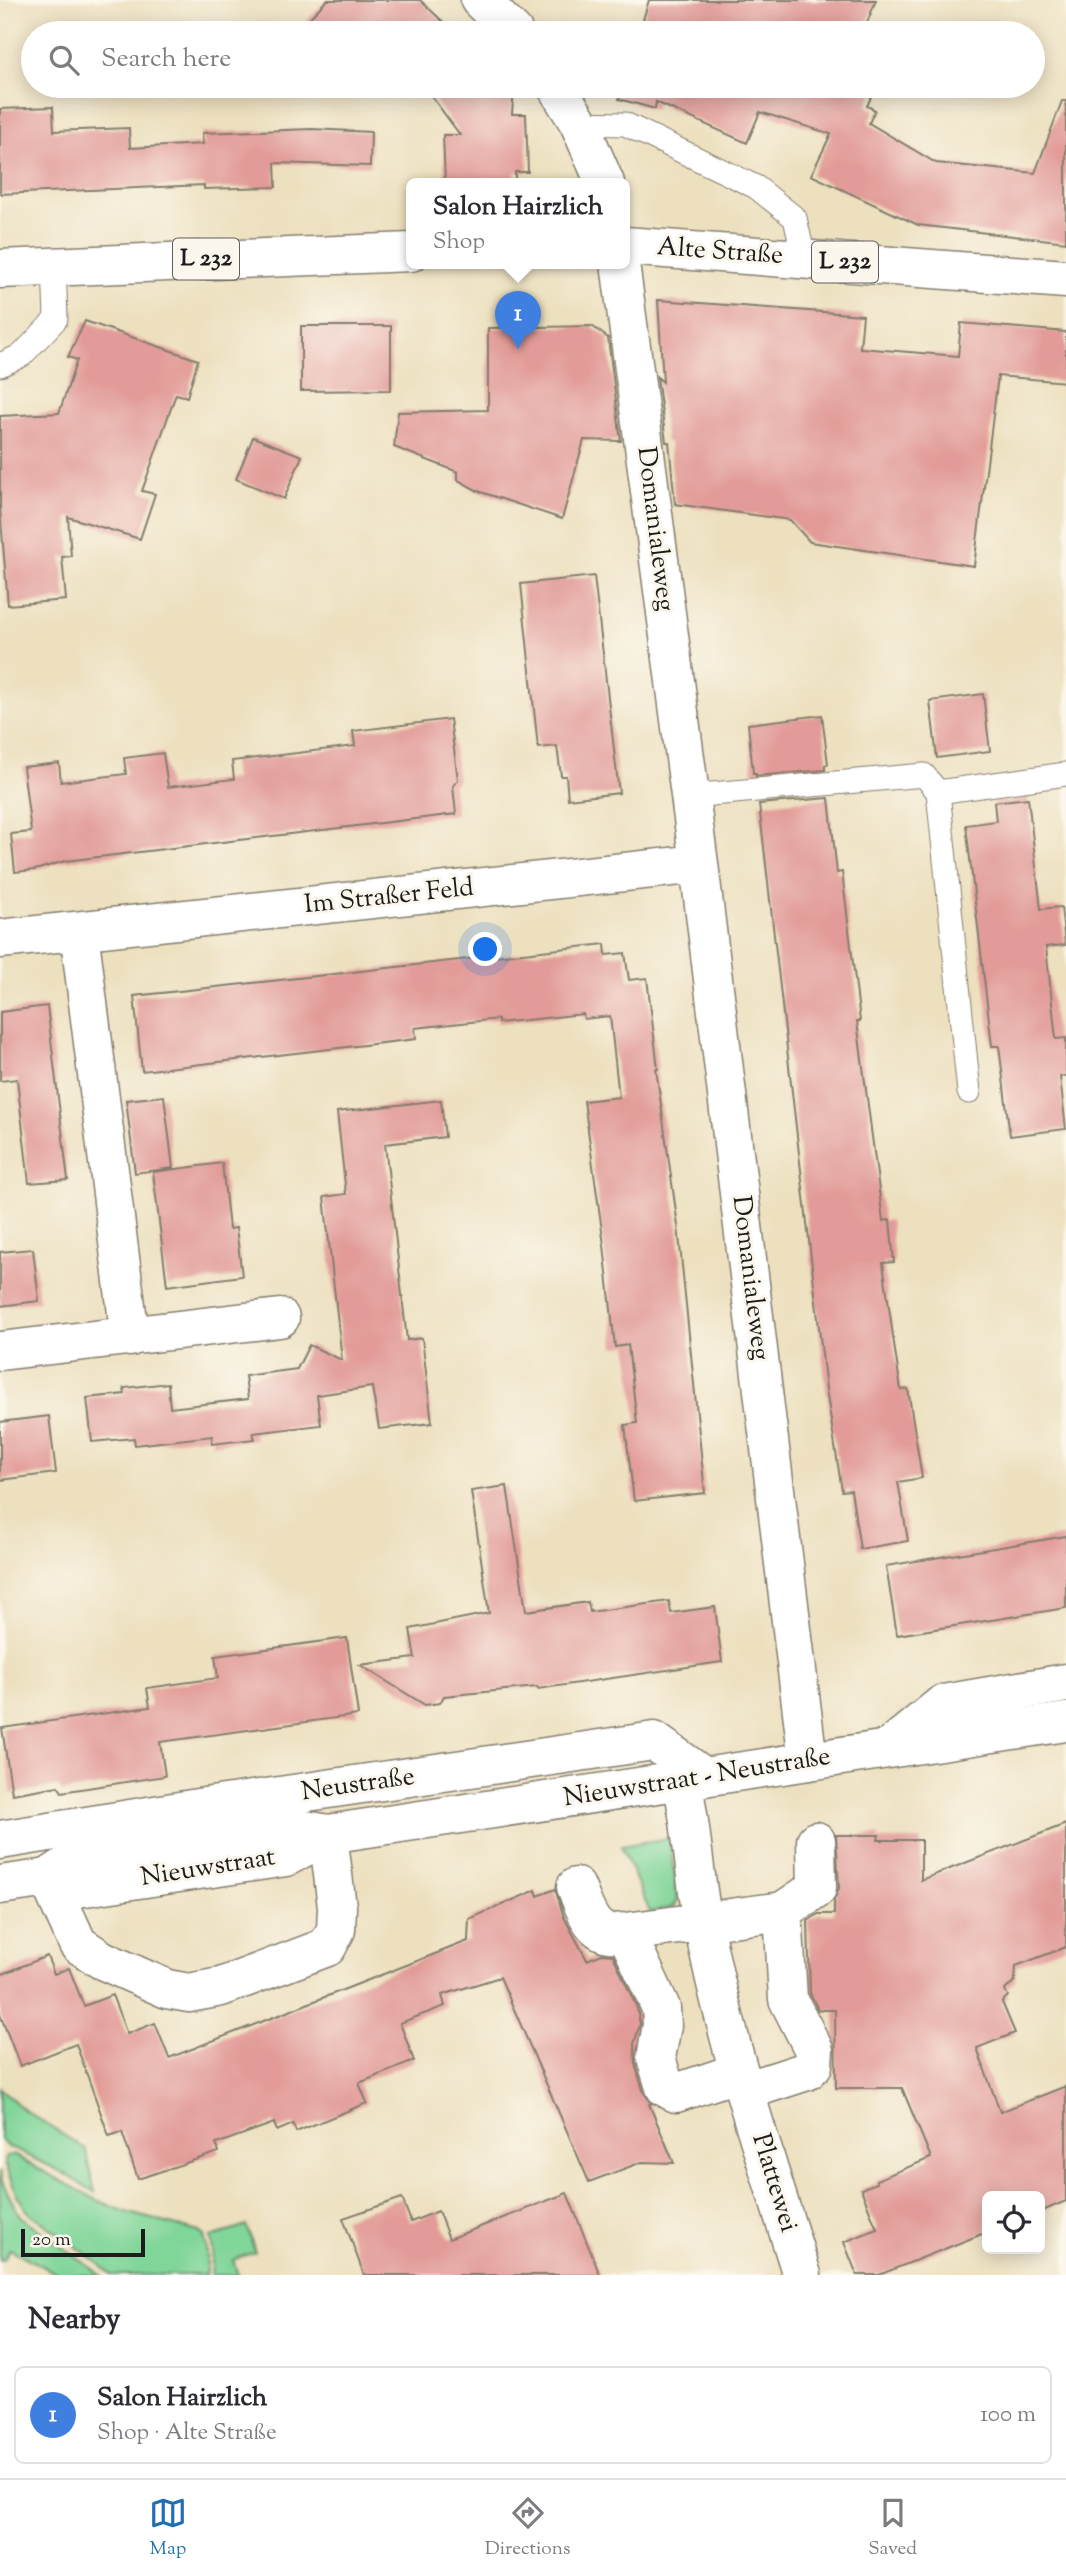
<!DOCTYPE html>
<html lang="en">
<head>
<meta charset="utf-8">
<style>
  :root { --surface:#fff; --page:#f7f7f7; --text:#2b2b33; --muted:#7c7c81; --line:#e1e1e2; --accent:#1f6fb2 }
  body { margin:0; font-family:"Sorts Mill Goudy",serif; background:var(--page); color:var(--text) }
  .controls { position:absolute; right:21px; bottom:21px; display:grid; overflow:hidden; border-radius:10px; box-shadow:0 4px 18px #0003 }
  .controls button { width:63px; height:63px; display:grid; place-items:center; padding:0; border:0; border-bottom:2px solid var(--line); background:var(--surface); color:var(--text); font:35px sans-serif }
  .scale { position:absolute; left:21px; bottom:18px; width:124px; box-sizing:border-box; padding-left:7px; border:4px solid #1c1c1c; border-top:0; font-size:19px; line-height:24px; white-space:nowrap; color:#1c1c1c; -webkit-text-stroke:5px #fbf7ec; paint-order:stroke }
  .you { position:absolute; left:486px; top:950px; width:24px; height:24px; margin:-18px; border:5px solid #fff; border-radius:50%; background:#1a73e8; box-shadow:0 0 0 10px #1a73e833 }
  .badge { display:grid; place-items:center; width:46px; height:46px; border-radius:50%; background:var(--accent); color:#fff; font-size:23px; font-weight:700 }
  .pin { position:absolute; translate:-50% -58px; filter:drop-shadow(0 2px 4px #0008) }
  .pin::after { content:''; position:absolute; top:37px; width:24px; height:21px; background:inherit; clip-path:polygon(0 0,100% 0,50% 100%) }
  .popup { position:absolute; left:406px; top:178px; width:224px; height:91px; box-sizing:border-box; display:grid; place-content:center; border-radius:10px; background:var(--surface); filter:drop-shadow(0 2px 5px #0005); font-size:23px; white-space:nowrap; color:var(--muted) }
  .popup b { font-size:26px; color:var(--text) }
  .popup::after { content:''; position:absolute; left:50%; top:100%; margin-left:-14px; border:14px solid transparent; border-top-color:var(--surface) }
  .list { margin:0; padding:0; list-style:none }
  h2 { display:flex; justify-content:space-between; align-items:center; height:91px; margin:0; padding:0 28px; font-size:30px }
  h2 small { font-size:23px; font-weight:400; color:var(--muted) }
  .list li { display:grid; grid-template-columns:46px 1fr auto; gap:21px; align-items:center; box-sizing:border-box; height:98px; margin:0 14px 14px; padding:0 14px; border:2px solid var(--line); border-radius:10px }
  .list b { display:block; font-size:26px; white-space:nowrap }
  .list p { margin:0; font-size:23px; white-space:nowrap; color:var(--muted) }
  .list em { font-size:23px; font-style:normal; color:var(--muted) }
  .icon { flex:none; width:38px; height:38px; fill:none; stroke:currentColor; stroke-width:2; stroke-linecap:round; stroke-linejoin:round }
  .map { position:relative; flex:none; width:1066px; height:2275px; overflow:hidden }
  .search { position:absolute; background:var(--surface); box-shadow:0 4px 18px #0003; left:21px; right:21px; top:21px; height:77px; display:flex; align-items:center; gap:18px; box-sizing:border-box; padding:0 24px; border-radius:38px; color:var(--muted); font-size:26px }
  .sheet { height:203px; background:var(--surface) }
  nav { display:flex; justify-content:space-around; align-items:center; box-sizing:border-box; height:98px; border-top:2px solid var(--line); background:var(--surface); font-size:19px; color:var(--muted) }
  nav a { display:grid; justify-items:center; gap:4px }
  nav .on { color:var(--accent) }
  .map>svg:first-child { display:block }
  .green { fill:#80d599; stroke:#4e785a; stroke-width:2 }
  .building { fill:#e29b98 }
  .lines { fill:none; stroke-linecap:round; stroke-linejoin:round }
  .service-casing { stroke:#847e6e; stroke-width:25 }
  .minor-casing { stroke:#847e6e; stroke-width:41 }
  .tertiary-casing { stroke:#847e6e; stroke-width:41 }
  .primary-casing { stroke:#847e6e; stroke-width:41 }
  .service { stroke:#fff; stroke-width:23 }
  .minor { stroke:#fff; stroke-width:38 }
  .tertiary { stroke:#fff; stroke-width:38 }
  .primary { stroke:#fff; stroke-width:38 }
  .labels { text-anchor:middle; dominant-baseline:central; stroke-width:6; stroke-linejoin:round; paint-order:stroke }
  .shield { fill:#fbf7ec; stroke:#5f5e5a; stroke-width:2 }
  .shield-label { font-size:24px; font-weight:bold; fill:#1c1c1c }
  .street-label { font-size:26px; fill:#1c1c1c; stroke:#fbf7ec }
</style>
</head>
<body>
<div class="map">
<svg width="1066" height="2275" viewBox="0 0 1066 2275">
  <rect width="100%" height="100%" fill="#fbf7ec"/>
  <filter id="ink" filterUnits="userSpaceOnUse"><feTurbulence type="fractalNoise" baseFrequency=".0143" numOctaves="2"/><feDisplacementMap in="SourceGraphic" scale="14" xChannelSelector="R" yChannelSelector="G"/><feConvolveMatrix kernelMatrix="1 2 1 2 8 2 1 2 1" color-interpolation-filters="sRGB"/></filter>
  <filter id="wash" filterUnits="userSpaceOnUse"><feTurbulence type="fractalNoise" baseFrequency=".00686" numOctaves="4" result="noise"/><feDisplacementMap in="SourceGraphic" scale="28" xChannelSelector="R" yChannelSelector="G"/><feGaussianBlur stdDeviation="1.57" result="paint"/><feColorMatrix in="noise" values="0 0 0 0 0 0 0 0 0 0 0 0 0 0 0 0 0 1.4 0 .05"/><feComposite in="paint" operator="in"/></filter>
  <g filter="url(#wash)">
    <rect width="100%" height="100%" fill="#ede0bf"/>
    <path class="green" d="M 669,1838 L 678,1899 L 674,1907 L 650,1912 L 621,1846 Z
      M 0,2088 L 23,2109 L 85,2149 L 95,2192 L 54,2168 L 8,2147 L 0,2140 Z
      M 13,2155 L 95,2199 L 126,2212 L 199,2232 L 204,2236 C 208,2249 208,2262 205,2275 L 112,2275 L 88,2255 L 28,2212 L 17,2195 L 4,2163 L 6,2156 Z
      M 0,2171 L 2,2182 L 20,2216 L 101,2275 L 59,2275 L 10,2249 L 4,2259 L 0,2260 Z
      M 247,2226 L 255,2252 L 233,2260 L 238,2275 L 211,2275 L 213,2251 L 211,2237 Z"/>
    <g id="blocks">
      <path class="building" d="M 327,0 L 420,0 L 455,33 L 386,33 L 377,21 L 377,33 L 295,33 Z
        M 649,0 L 876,0 L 863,33 L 639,33 Z
        M 424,86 L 510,86 L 514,89 L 512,114 L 526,114 L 528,172 L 515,172 L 515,183 L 445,183 L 443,135 L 460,135 Z
        M 623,86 L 876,86 L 867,106 L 875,110 L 869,123 L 936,163 L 1035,173 L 1062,101 L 1066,101 L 1066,242 L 918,225 L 811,175 L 831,134 L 760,112 L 747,143 L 656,102 L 655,109 L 619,99 Z
        M 53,107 L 54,131 L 129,128 L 130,148 L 203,144 L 202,133 L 312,129 L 371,132 L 370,166 L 275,163 L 276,187 L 204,189 L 204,185 L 0,194 L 0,109 Z
        M 658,300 L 863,315 L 860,348 L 958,356 L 961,323 L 1066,332 L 1066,382 L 998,376 L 974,566 L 810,542 L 790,520 L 675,504 L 669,442 L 666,442 L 657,377 L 663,382 Z
        M 85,321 L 198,360 L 187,397 L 176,394 L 142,491 L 155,494 L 140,539 L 68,517 L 71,556 L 62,557 L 66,600 L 8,605 L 0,508 L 0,416 L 59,413 L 77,360 L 68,357 Z
        M 301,326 L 391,326 L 391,390 L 301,391 Z
        M 592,326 L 608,338 L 621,441 L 584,440 L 562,519 L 478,491 L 458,480 L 458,472 L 394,447 L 398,412 L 488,410 L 488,328 Z
        M 253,437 L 302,456 L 284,499 L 236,479 Z
        M 594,576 L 619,793 L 568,799 L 566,776 L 561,776 L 557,746 L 538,748 L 521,584 Z
        M 983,694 L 990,751 L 937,758 L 930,701 Z
        M 822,715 L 828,764 L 825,765 L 825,770 L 756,776 L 756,773 L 753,773 L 748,724 Z
        M 450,719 L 458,780 L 453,786 L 456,814 L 65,861 L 35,870 L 15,872 L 11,834 L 31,832 L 23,767 L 59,763 L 61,782 L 126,774 L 124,758 L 163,753 L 168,787 L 234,779 L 232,761 L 355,746 L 353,731 Z
        M 829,798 L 837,873 L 842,872 L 860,1021 L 857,1021 L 883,1221 L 890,1220 L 894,1262 L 883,1263 L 895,1351 L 901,1390 L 908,1389 L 922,1478 L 898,1482 L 908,1541 L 860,1549 L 851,1490 L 842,1491 L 826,1389 L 759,804 Z
        M 1028,798 L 1041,909 L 1061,907 L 1065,945 L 1046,947 L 1056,1039 L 1066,1038 L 1066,1076 L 1060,1077 L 1066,1129 L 1010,1136 L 999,1046 L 992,1046 L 966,825 L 996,821 L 994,802 Z
        M 605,944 L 606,955 L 625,953 L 629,980 L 647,978 L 658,1069 L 656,1069 L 678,1226 L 705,1493 L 634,1501 L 625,1425 L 637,1423 L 628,1345 L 615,1347 L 604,1245 L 584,1101 L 619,1097 L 610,1016 L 584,1019 L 583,1014 L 498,1023 L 498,1019 L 415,1028 L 416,1039 L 142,1071 L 134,996 Z
        M 47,1006 L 68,1180 L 29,1183 L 17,1079 L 0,1081 L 0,1012 Z
        M 164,1096 L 173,1168 L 135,1173 L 126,1100 Z
        M 441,1100 L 445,1137 L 385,1144 L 407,1340 L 422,1338 L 432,1423 L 379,1429 L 372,1387 L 317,1395 L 321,1425 L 253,1433 L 255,1439 L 212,1444 L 212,1436 L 135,1445 L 134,1438 L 92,1442 L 87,1398 L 125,1394 L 124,1388 L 168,1383 L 170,1408 L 248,1399 L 245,1376 L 297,1369 L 309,1345 L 342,1360 L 324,1197 L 346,1194 L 337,1112 Z
        M 222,1163 L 229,1229 L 236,1228 L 242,1276 L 167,1286 L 153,1172 Z
        M 33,1249 L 39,1301 L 0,1306 L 0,1252 Z
        M 49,1416 L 56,1473 L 0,1480 L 0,1422 Z
        M 507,1486 L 526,1611 L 588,1602 L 590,1612 L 669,1601 L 671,1613 L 715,1607 L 722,1662 L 538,1689 L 537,1687 L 444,1696 L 440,1703 L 425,1705 L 360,1665 L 415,1658 L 410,1629 L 489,1613 L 471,1491 Z
        M 1066,1536 L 1066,1608 L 897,1635 L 886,1566 Z
        M 347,1638 L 358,1715 L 160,1742 L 165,1776 L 62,1792 L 58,1786 L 12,1794 L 2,1728 L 150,1707 L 147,1688 L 218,1678 L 215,1656 Z
        M 1066,1824 L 1066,1947 L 1016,1966 L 1015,1981 L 1005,1990 L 1008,1996 L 1002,2002 L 1015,2033 L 977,2048 L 1000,2112 L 1066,2086 L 1066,2201 L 1040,2212 L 1040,2196 L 987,2196 L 987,2232 L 879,2275 L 857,2275 L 844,2242 L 877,2229 L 861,2189 L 877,2183 L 876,2180 L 931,2158 L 902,2088 L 836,2088 L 835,2010 L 818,2010 L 810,1993 L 808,1921 L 818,1914 L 834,1914 L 834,1900 L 839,1888 L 836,1835 L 879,1835 L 878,1840 L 921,1840 L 921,1880 Z
        M 555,1889 L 564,1917 L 587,1960 L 602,1954 L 613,1955 L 637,2008 L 640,2024 L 634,2044 L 635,2064 L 644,2093 L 652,2103 L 649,2104 L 674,2163 L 642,2162 L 589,2182 L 500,1977 L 442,1995 L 445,2006 L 400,2023 L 414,2061 L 359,2083 L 367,2103 L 296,2132 L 293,2124 L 277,2131 L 274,2123 L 216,2144 L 219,2152 L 138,2179 L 122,2132 L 109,2136 L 76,2044 L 20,2066 L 0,2014 L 0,1975 L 47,1956 L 54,1974 L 69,1968 L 84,2006 L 112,1995 L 127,2034 L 155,2023 L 169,2058 L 468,1941 L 469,1919 L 536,1890 L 538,1896 Z
        M 567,2193 L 600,2275 L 364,2275 L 343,2218 L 402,2198 L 411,2222 L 438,2211 L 449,2239 Z"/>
    </g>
  </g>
  <g filter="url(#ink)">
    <use href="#blocks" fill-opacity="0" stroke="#847e6e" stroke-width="2"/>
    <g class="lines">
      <g class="service-casing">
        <path id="service" d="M 579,123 L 625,124 L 756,187 L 795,218 L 804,258
          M 0,365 L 22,355 L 56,319 L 54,265
          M 938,792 L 969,1092
          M 689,796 L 924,775 L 938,792 L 1066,774"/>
      </g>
      <g class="minor-casing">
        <path id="minor" d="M 480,0 L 514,33
          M 556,86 L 579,123 L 605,183
          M 620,263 L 699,864 L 808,1761
          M 79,931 L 130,1337
          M 0,939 L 699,864
          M 0,1351 L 280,1318
          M 889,1748 L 943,1704 L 1066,1683
          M 682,1780 C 692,1827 694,1875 703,1922 C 725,2042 766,2159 802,2275
          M 0,1840 L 198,1808 L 654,1741 L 704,1777
          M 48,1878 L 78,1944 L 102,1960 L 167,1989 L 189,1993 L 221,1987 L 327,1947 L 336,1930 L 337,1907 L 328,1834
          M 576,1887 C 583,1903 589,1929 608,1933 C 613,1934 620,1932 626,1932
          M 783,1911 L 817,1888 L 816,1841
          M 739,2072 L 676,2093 L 665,2087 L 656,2058 L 662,2025 L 661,2008 L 626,1932 L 783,1911 L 788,1999 L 814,2050 L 813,2065 L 807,2071 L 745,2091"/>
      </g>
      <g class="tertiary-casing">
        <path id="tertiary" d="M 48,1878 L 80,1857 L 186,1839 L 282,1826 L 328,1834 L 1066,1722
          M 0,1885 L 48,1878 L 85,1887 L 286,1857 L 328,1834"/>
      </g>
      <g class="primary-casing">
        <path id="primary" d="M 625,246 L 1066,279
          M 0,269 L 411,252"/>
      </g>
      <use href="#service" class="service"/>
      <use href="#minor" class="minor"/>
      <use href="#tertiary" class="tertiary"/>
      <use href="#primary" class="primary"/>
    </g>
  </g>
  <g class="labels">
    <g class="shield">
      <rect x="173" y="238.5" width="66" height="41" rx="5"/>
      <rect x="812" y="241.5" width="66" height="41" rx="5"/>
    </g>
    <g class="shield-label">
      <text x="206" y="259">L 232</text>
      <text x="845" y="262">L 232</text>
    </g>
    <g class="street-label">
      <text transform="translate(720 252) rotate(4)">Alte Straße</text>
      <text transform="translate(655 529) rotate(83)">Domanialeweg</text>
      <text transform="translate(389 897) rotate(-6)">Im Straßer Feld</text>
      <text transform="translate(750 1278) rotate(83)">Domanialeweg</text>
      <text transform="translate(697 1778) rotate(-9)">Nieuwstraat - Neustraße</text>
      <text transform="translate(358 1785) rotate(-8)">Neustraße</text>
      <text transform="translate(208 1868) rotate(-9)">Nieuwstraat</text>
      <text transform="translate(774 2183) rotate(73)">Plattewei</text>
    </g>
  </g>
</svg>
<div class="controls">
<button><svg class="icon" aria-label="locate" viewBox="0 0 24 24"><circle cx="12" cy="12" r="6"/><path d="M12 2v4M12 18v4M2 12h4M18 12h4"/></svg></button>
</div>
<div class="scale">20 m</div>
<div class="you"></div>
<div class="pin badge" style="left:518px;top:349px;background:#3f7fe0">1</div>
<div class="popup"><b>Salon Hairzlich</b>Shop</div>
<div class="search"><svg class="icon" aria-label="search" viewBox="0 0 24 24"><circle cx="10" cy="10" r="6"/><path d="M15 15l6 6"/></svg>Search here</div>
</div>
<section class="sheet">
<h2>Nearby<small></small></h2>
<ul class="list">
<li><span class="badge" style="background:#3f7fe0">1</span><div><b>Salon Hairzlich</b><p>Shop · Alte Straße</p></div><em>100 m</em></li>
</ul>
</section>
<nav>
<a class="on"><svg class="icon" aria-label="map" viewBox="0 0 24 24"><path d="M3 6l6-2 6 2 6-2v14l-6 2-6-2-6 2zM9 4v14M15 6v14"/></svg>Map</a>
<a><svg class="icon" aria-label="directions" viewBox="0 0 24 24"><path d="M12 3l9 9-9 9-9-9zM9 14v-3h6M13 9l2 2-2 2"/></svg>Directions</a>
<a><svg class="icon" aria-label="saved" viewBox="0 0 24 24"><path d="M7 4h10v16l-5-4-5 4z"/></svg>Saved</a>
</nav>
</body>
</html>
